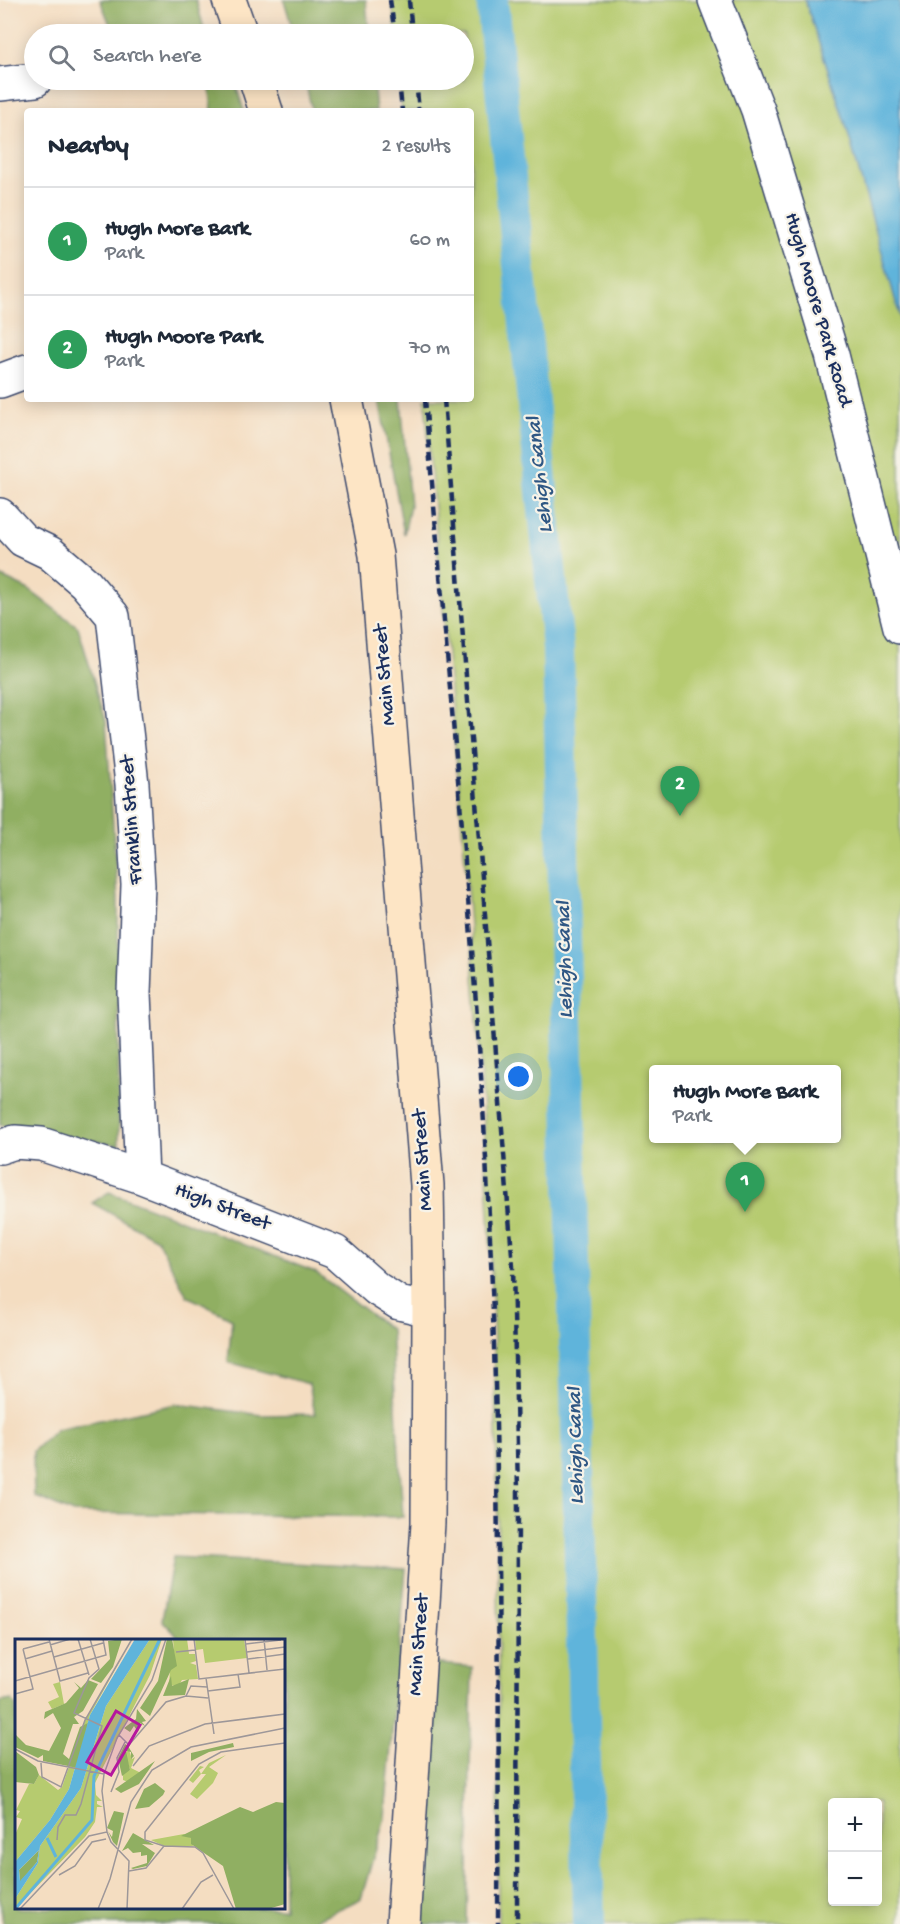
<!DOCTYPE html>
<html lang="en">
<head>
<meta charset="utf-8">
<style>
  :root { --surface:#fff; --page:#f2f2f3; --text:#1f2937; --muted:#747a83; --line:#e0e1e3; --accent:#2563eb }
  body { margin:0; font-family:"Gochi Hand",sans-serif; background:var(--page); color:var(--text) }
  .controls { position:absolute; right:18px; bottom:18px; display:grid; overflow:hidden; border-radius:6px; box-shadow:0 3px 15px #0003 }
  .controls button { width:54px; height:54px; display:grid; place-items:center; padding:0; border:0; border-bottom:2px solid var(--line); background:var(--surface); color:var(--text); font:30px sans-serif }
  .you { position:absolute; left:519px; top:1077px; width:21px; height:21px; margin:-15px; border:4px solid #fff; border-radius:50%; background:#1a73e8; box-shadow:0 0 0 9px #1a73e833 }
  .badge { display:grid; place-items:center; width:39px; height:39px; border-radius:50%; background:var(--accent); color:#fff; font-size:20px; font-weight:700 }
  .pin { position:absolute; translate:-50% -50px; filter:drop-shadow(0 2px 3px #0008) }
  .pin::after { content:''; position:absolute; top:32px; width:21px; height:18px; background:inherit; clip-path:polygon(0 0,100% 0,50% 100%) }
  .popup { position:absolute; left:649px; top:1065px; width:192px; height:78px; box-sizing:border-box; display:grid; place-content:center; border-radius:6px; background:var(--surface); filter:drop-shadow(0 2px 4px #0005); font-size:20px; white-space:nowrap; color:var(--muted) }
  .popup b { font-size:22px; color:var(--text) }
  .popup::after { content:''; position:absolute; left:50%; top:100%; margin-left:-12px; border:12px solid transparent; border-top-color:var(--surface) }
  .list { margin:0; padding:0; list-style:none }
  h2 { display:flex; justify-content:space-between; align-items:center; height:78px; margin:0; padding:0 24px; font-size:26px }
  h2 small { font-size:20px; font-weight:400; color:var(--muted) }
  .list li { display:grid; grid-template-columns:39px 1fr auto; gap:18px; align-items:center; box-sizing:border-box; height:108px; padding:0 24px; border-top:2px solid var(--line) }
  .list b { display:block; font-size:22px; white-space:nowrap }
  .list p { margin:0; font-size:20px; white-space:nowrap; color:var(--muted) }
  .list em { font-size:20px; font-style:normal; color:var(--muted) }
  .icon { flex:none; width:33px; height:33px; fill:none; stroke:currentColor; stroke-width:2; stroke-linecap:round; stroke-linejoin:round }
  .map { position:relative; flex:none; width:900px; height:1924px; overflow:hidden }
  .search { position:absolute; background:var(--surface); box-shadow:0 3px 15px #0003; left:24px; top:24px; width:450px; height:66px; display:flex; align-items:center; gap:15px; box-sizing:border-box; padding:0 21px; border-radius:33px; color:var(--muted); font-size:22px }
  .panel { position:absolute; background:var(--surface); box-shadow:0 3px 15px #0003; left:24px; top:108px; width:450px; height:294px; border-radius:6px }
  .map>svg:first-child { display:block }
  .green { fill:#b6cb6f; stroke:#687d66; stroke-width:1.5; fill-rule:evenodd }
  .forest { fill:#90af62; stroke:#566f60; stroke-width:1.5 }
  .water { fill:#5fb4db; stroke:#3d729c; stroke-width:1.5 }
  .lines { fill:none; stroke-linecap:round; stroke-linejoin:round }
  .canal { stroke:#5fb4db; stroke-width:32 }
  .street-casing { stroke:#3c496d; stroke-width:36 }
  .secondary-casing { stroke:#3c496d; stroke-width:36 }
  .street { stroke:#fff; stroke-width:33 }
  .secondary { stroke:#fde5c5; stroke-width:33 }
  .rail { stroke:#1b2f5e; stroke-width:4.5; stroke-dasharray:9 4.5; stroke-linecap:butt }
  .labels { text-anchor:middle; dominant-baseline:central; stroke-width:4.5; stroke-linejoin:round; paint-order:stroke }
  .street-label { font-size:21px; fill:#1b2f5e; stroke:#f7f3e8 }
  .water-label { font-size:22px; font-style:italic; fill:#2f5784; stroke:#f7f3e8 }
  .inset-river { fill:none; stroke:#5fb4db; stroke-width:3 }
  .inset-road { fill:none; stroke:#9d9799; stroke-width:1.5 }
  .view { fill:#b5179e; fill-opacity:0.15; stroke:#b5179e; stroke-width:3 }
  .inset-edge { fill:none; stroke:#1b2f5e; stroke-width:3 }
</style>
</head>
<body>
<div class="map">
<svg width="900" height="1924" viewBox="0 0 900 1924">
  <rect width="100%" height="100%" fill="#f7f3e8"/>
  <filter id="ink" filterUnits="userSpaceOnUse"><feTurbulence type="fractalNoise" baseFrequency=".0167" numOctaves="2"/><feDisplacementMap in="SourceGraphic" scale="12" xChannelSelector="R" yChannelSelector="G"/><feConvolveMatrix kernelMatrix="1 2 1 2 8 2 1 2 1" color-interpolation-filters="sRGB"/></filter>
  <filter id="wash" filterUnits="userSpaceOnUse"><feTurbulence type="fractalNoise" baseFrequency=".008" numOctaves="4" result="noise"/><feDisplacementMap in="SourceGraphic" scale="24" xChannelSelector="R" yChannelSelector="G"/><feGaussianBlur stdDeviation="1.35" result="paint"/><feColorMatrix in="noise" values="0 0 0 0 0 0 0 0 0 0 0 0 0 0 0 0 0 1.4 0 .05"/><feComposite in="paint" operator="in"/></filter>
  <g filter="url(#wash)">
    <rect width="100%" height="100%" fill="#f4ddc1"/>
    <path class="green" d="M 392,0 L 805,0 L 845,122 L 900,316 L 900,1924 L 498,1924 C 499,1712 500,1499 492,1287 C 481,990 449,695 425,399 L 471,399 L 471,111 L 402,111 L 399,80 L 464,80 L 464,34 L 396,34 ZM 654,1070 L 837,1070 L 837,1138 L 654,1138 ZM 832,1802 L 878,1802 L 878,1902 L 832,1902 Z"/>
    <path class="forest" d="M 100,0 L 196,0 L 204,29 L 148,34 L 114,34 Z
      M 284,0 L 366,0 L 369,34 L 294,34 Z
      M 305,80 L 373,80 L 376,111 L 312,111 Z
      M 209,82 L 235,82 L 244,111 L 212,111 Z
      M 379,399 L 401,399 L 410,506 L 404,534 Z
      M 0,576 L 29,590 L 78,627 L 106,721 L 118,899 L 119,1145 L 0,1125 Z
      M 109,1192 L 315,1272 L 391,1330 L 403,1517 L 73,1513 L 34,1496 L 33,1451 L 57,1429 L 176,1404 L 262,1415 L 315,1414 L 309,1384 L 228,1362 L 232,1319 L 187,1296 L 157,1239 L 92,1203 Z
      M 173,1557 L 406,1569 L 385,1817 L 361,1899 L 306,1924 L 3,1924 L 0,1899 L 0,1702 L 12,1700 L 16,1706 L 16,1908 L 284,1908 L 284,1640 L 181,1640 L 162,1620 Z
      M 431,1663 L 472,1667 L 467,1924 L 420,1924 Z"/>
    <path class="water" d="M 805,0 L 900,0 L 900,316 L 845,122 Z"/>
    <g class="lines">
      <path class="canal" d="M 492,0 L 558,648 L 589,1924"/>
    </g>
  </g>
  <g filter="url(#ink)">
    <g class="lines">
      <g class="street-casing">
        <path id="street" d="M 715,0 L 758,110 L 832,355 L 900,627
          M 0,84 L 35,80
          M 0,381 L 27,371
          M 0,515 L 23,540 L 50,553 L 85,583 L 113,616 L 132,784 L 138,885 L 134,993 L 142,1177
          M 0,1147 L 15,1142 L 41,1144 L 142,1177 L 335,1252 L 377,1289 L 399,1303 L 429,1310"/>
      </g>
      <g class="secondary-casing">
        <path id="secondary" d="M 229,0 L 241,34
          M 256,80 L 266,111
          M 346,399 L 376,555 L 427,1185 L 429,1310 L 428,1523 L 403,1924"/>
      </g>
      <use href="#street" class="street"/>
      <use href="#secondary" class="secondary"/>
      <path class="rail" d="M 390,0 L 395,34
        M 409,0 L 412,34
        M 399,80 L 402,111
        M 416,80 L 419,111
        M 425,399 C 449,695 481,990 492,1287 C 500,1499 499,1712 498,1924
        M 444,399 L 513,1267 L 518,1490 L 517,1924"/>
    </g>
  </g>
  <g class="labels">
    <g class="street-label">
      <text transform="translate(817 310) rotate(74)">Hugh Moore Park Road</text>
      <text transform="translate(386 675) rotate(-95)">Main Street</text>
      <text transform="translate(133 820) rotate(-94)">Franklin Street</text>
      <text transform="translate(424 1160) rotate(-94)">Main Street</text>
      <text transform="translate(222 1208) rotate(21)">High Street</text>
      <text transform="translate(420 1645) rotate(-86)">Main Street</text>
    </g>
    <g class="water-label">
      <text transform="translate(541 475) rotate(-96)">Lehigh Canal</text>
      <text transform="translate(566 960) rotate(-91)">Lehigh Canal</text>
      <text transform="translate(577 1446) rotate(-91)">Lehigh Canal</text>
    </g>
  </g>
  <g transform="translate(15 1639)">
    <rect width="270" height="270" fill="#f4ddc1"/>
    <path d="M 117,0 L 75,76 L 54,150 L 35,181 L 0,223 L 0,196 L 7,180 L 1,178 L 5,172 L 1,171 L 14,145 L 19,145 L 24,136 L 43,151 L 47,148 L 70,81 ZM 135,0 L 147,0 L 135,36 L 80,144 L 81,156 L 87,162 L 82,162 L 82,165 L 88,168 L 82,168 L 80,183 L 70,198 L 0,270 L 0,260 L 23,224 L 25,207 L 66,149 L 91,67 ZM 158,0 L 172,0 L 174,15 L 180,15 L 181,22 L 175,24 L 181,26 L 183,40 L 167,41 L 164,46 L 154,47 L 155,30 L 160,25 ZM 180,0 L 229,0 L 232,19 L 190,24 L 188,10 L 181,11 ZM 45,43 L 49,65 L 37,70 L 33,63 L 44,58 L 38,45 ZM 114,111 L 117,120 L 120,118 L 116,129 L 126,134 L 113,143 L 108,141 L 108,134 L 115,131 L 110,114 ZM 211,116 L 194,128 L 203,134 L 198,144 L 182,160 L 175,155 L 191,135 L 186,135 L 178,144 L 174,141 L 185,127 L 189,128 L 184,131 L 186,135 L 194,124 ZM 169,195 L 176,199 L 178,207 L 149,207 L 136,201 Z" fill="#b6cb6f"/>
    <path d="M 107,0 L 98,28 L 86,44 L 76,40 L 95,20 L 93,2 ZM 152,0 L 157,0 L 162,27 L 156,31 L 135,77 L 125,69 L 143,42 ZM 156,37 L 157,47 L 174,40 L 170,56 L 148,57 ZM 73,41 L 83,45 L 68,72 L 59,78 L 64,85 L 58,85 L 48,115 L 54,120 L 65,88 L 73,84 L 63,129 L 28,122 L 28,116 L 23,119 L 0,108 L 0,95 L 11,106 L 34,112 L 46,89 L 38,74 L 29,80 L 30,73 L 51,64 L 64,49 L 59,43 L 66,49 ZM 122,70 L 131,82 L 127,83 L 130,87 L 125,84 L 123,93 L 119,87 L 115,93 L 109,89 L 121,80 ZM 218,104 L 219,108 L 194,113 L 176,122 L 176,114 ZM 110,105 L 113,107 L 119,117 L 116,120 L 116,113 L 111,112 L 115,131 L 107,137 L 103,119 ZM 0,112 L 21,128 L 24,136 L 19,145 L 0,143 ZM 140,122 L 124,145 L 106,154 L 100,150 ZM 140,144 L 150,152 L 148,156 L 134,168 L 120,170 L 129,150 ZM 261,163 L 270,164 L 270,265 L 253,270 L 221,270 L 208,227 L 176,205 L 176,199 L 166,197 L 225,168 L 238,173 ZM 99,172 L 109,174 L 102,207 L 98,203 L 93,192 L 97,198 L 98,192 L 92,189 ZM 118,194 L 139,206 L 127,205 L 140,214 L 132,227 L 118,230 L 116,229 L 132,224 L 132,216 L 126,217 L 126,213 L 118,214 L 113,209 L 107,212 ZM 24,211 L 22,223 L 5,243 L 4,231 Z" fill="#90af62"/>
    <path d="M 120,0 L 135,0 L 91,67 L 66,149 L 25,207 L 23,224 L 0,260 L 0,223 L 35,181 L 54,150 L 75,76 ZM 24,211 L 22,223 L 5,242 L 4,231 Z" fill="#5fb4db" fill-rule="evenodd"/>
    <path class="inset-river" d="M 32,199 L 41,218M 0,270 L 77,181 L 79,137 L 145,0"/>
    <path class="inset-road" d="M 34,0 L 45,42 L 73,34M 63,0 L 74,36M 179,0 L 184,40 L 270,30M 230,0 L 234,34M 249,0 L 252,31M 231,5 L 266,1M 35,6 L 55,0M 8,10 L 34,3M 161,13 L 180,11M 232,13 L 270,8M 39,18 L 88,4M 10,20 L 37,12M 233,20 L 270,15M 191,39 L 199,95M 0,42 L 91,16 L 88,0M 193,52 L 225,48 L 223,35M 0,55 L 18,50 L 8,10M 171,57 L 176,47 L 192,48M 104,96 L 114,106 L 151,63 L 171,57 L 193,59M 0,110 L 23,122 L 89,135 L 87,152 L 92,193 L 74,197 L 5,270M 26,124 L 27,138 L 46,148 L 70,81 L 117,0M 118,127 L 134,107 L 190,85 L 270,75M 89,135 L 102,99 L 137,41 L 151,0M 96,153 L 104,133 L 102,119 L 110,103M 92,193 L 96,203 L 114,222 L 112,270M 42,201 L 43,188 L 50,176 L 61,176 L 66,165 L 87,87 L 59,74 L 74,39 L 84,30 L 75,0M 149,207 L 130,201 L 130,193 L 184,125 L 206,113 L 270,104M 114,232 L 131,229 L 149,207 L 180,208 L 188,214 L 219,270M 44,236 L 60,227 L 77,203 L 91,200M 83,270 L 95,240 L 116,163 L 137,131 L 176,108 L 270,89M 167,270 L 186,243 L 198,236"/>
    <path class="view" d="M 101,72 L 125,86 L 96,136 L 72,123 Z"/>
    <rect width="270" height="270" class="inset-edge"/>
  </g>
</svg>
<div class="controls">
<button>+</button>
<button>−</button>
</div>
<div class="you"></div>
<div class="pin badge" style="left:745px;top:1212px;background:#2e9e5b">1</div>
<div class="popup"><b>Hugh More Bark</b>Park</div>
<div class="pin badge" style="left:680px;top:816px;background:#2e9e5b">2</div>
<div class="search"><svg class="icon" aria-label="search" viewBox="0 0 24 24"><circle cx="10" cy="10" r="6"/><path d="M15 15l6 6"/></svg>Search here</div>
<section class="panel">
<h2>Nearby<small>2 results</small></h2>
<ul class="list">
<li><span class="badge" style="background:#2e9e5b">1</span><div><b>Hugh More Bark</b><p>Park</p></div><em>60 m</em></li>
<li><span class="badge" style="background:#2e9e5b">2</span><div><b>Hugh Moore Park</b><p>Park</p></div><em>70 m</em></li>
</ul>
</section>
</div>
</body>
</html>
